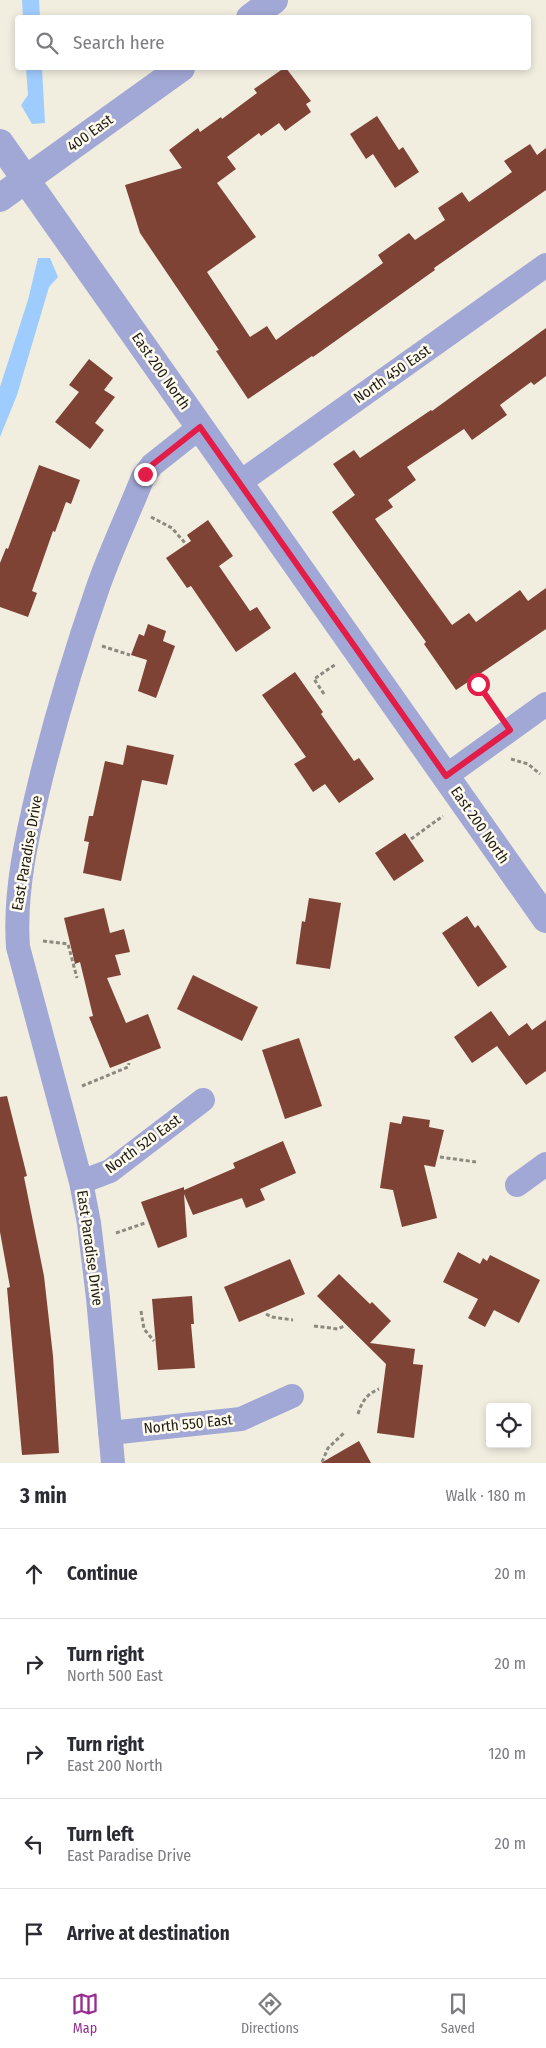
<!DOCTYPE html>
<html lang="en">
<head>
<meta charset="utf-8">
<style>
  :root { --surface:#fff; --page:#f2f2f3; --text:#2b2b33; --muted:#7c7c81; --line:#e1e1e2; --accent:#972d8f }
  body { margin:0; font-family:"Fira Sans Condensed",sans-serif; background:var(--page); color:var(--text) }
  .controls { position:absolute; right:15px; bottom:15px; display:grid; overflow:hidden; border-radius:5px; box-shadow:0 2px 8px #0003 }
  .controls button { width:45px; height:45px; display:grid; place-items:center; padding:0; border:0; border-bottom:1px solid var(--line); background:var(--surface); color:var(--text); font:25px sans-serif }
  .stop { position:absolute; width:15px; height:15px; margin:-11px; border:4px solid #e11d48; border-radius:50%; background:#fff }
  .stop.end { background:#e11d48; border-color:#fff; box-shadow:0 1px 5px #0008 }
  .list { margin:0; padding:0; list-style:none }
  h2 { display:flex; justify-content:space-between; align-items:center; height:65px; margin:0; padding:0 20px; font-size:21px }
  h2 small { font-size:16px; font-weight:400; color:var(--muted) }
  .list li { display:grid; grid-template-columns:32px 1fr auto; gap:15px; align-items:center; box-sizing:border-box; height:90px; padding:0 20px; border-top:1px solid var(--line) }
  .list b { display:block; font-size:19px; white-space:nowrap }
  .list p { margin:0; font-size:16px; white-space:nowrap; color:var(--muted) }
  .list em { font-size:16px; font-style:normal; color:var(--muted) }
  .icon { flex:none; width:28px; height:28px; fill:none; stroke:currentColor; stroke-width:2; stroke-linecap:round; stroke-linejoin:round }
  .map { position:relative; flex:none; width:546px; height:1463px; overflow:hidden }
  .search { position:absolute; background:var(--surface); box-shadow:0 2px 8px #0003; left:15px; right:15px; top:15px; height:55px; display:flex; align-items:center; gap:12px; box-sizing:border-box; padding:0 18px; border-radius:5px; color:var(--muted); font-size:19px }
  .sheet { height:515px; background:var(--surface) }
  nav { display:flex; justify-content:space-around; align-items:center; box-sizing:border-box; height:70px; border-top:1px solid var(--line); background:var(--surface); font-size:14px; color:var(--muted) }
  nav a { display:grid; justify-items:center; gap:2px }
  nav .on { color:var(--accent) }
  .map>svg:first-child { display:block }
  .water { fill:#9fccff }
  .building { fill:#7f4336 }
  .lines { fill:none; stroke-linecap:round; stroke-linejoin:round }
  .path { stroke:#8c8a80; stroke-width:3; stroke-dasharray:4 2.5; stroke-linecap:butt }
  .minor { stroke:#a2a8d5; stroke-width:24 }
  .tertiary { stroke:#a2a8d5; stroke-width:28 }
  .route { stroke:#e11d48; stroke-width:6 }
  .labels { text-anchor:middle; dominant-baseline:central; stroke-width:5; stroke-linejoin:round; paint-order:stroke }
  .street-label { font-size:15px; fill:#1c1b16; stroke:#fffbed }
</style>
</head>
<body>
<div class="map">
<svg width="546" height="1463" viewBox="0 0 546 1463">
  <rect width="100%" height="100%" fill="#f1eee0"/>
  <path class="water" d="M 22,0 L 39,0 L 40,17 L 23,17 Z
    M 26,68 L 42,68 L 45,123 L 32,124 L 21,105 L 28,95 Z
    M 38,258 L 50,258 L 58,277 L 49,287 L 17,395 L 0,437 L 0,387 L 28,300 Z"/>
  <path class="building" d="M 284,68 L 286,68 L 311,101 L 306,104 L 311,112 L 285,131 L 279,123 L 261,136 L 259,133 L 227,157 L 236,169 L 217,183 L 256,237 L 207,272 L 250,337 L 267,326 L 276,340 L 383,263 L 378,255 L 409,233 L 415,240 L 445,220 L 438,208 L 462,192 L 469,202 L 512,172 L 504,161 L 530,144 L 537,155 L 546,148 L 546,190 L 434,268 L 435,270 L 313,357 L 312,356 L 248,399 L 216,351 L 219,350 L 140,233 L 125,185 L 182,168 L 169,150 L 198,128 L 200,132 L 221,117 L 222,119 L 257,93 L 254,89 Z
    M 377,116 L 399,150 L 403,147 L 419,172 L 395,188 L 373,154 L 366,159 L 350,134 Z
    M 546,328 L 546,376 L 534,385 L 531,382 L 500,405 L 507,415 L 472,440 L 464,429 L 407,467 L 416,480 L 388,500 L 393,507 L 375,519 L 452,625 L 469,613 L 476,622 L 520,590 L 528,601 L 546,588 L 546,629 L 456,690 L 424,644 L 426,642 L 332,512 L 355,495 L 333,464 L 354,450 L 360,458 L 431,410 L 432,411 Z
    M 89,359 L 113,378 L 104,390 L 115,397 L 95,423 L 104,430 L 90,449 L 55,422 L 79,392 L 69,385 Z
    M 39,465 L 80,480 L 71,504 L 66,502 L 55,532 L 53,531 L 32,591 L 37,593 L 28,617 L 0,607 L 0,563 L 6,548 L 8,549 Z
    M 208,520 L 233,556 L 219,566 L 250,611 L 257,607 L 271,628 L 236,652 L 191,586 L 187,588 L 166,558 L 191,541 L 187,535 Z
    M 148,624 L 166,631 L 163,641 L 175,646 L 156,698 L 138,691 L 147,660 L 131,655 L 139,634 L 144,636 Z
    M 295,672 L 323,712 L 321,714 L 354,761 L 359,758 L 374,779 L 339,803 L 325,784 L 313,792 L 294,764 L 306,757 L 262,695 Z
    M 127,745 L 174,755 L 167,785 L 142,780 L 121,881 L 83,873 L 89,842 L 84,841 L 89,816 L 93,816 L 105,761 L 123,765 Z
    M 405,833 L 424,861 L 394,881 L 375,853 Z
    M 309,898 L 341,903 L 330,969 L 296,964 L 302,921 L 305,922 Z
    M 104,908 L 110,933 L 124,929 L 130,952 L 115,955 L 121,975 L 107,978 L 126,1023 L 148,1014 L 161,1048 L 110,1068 L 89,1017 L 93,1016 L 80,962 L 75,964 L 64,918 Z
    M 467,916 L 475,928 L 478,925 L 507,967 L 478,987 L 442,933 Z
    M 193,975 L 258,1007 L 242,1041 L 177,1009 Z
    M 491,1011 L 509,1036 L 527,1023 L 532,1030 L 546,1020 L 546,1071 L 526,1085 L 497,1046 L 472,1063 L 454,1037 Z
    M 299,1038 L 322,1106 L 285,1119 L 262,1050 Z
    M 7,1096 L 27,1176 L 24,1177 L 44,1276 L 53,1356 L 59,1453 L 22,1455 L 7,1288 L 10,1287 L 0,1232 L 0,1097 Z
    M 403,1116 L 430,1120 L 429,1127 L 444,1130 L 435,1167 L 424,1165 L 437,1218 L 402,1227 L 393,1190 L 380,1188 L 390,1122 L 401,1124 Z
    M 283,1141 L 296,1173 L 260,1189 L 265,1200 L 246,1208 L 242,1198 L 193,1215 L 184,1194 L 187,1237 L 158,1248 L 141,1202 L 184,1187 L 184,1190 L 235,1168 L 233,1163 Z
    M 458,1252 L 480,1264 L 483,1258 L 487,1261 L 490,1255 L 540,1280 L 519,1323 L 494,1310 L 485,1327 L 468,1318 L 478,1299 L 443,1282 Z
    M 290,1259 L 305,1294 L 239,1322 L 224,1287 Z
    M 339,1274 L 370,1304 L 372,1302 L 391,1321 L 370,1343 L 415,1349 L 413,1364 L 423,1365 L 414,1438 L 377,1433 L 386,1364 L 317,1296 Z
    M 192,1296 L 194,1324 L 191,1324 L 195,1368 L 158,1370 L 152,1299 Z
    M 359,1441 L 371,1463 L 321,1463 Z"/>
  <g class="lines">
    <path class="path" d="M 151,517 L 172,528 L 185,543
      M 102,646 L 130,655
      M 478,684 L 496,710
      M 324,694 L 314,679 L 336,664
      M 511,759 L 528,764 L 540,774
      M 411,839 L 443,816
      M 43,941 L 68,944 L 77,978
      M 82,1086 L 128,1067 L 129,1063
      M 440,1157 L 476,1162
      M 116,1233 L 145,1223
      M 141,1311 L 144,1329 L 154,1341
      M 266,1314 L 272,1317 L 293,1320
      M 314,1326 L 338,1329 L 344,1326
      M 358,1414 C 362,1401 367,1394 379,1389
      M 322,1462 L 328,1448 L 345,1432"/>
    <path class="minor" d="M 239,483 L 546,265
      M 446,776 L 546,704
      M 81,1182 L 110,1171 L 203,1100
      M 517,1185 L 546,1164
      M 110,1433 L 241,1419 L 292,1396
      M 113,1463 L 98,1298 L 89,1223 L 81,1182 L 18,947 C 14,892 27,836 40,782 C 56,717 75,653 97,590 C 110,552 128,515 143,477 L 152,465 L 200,427"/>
    <path class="tertiary" d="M 250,18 L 274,0
      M 0,143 L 546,919
      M 0,198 L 181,68"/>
  </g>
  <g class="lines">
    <path class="route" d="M 145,474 L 152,465 L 200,427 L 446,776 L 510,730 L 478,684"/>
  </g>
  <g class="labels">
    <g class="street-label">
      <text transform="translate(90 133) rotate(-36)">400 East</text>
      <text transform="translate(161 371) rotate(55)">East 200 North</text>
      <text transform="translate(392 374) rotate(-35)">North 450 East</text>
      <text transform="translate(480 825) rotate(55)">East 200 North</text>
      <text transform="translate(27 853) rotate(-80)">East Paradise Drive</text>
      <text transform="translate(143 1144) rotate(-36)">North 520 East</text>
      <text transform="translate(90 1248) rotate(82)">East Paradise Drive</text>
      <text transform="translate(188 1424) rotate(-6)">North 550 East</text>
    </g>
  </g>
</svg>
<div class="controls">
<button><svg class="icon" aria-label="locate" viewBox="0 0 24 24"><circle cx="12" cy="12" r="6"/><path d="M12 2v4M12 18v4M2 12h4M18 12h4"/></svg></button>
</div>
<div class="stop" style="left:478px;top:684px"></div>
<div class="stop end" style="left:145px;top:474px"></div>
<div class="search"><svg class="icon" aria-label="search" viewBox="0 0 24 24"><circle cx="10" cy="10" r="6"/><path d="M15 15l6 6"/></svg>Search here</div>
</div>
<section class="sheet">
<h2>3 min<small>Walk · 180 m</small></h2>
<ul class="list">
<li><svg class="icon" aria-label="ahead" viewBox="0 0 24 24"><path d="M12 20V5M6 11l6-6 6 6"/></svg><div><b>Continue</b></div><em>20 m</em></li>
<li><svg class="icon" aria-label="right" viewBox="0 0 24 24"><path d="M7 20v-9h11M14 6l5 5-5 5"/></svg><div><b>Turn right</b><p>North 500 East</p></div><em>20 m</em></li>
<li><svg class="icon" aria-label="right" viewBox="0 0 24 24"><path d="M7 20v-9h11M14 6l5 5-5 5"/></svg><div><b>Turn right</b><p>East 200 North</p></div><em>120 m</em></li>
<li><svg class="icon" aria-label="left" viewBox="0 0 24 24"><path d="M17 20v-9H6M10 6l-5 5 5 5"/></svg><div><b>Turn left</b><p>East Paradise Drive</p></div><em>20 m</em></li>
<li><svg class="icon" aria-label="arrive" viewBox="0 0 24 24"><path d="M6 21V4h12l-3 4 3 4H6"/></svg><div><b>Arrive at destination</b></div></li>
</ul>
</section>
<nav>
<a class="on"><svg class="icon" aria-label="map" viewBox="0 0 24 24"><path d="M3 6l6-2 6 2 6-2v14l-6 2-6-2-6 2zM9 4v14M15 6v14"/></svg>Map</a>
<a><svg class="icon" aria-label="directions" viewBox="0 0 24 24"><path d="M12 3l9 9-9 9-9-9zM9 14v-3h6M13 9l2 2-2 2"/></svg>Directions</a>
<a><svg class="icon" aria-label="saved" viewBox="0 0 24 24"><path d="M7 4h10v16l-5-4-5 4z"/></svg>Saved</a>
</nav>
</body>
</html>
